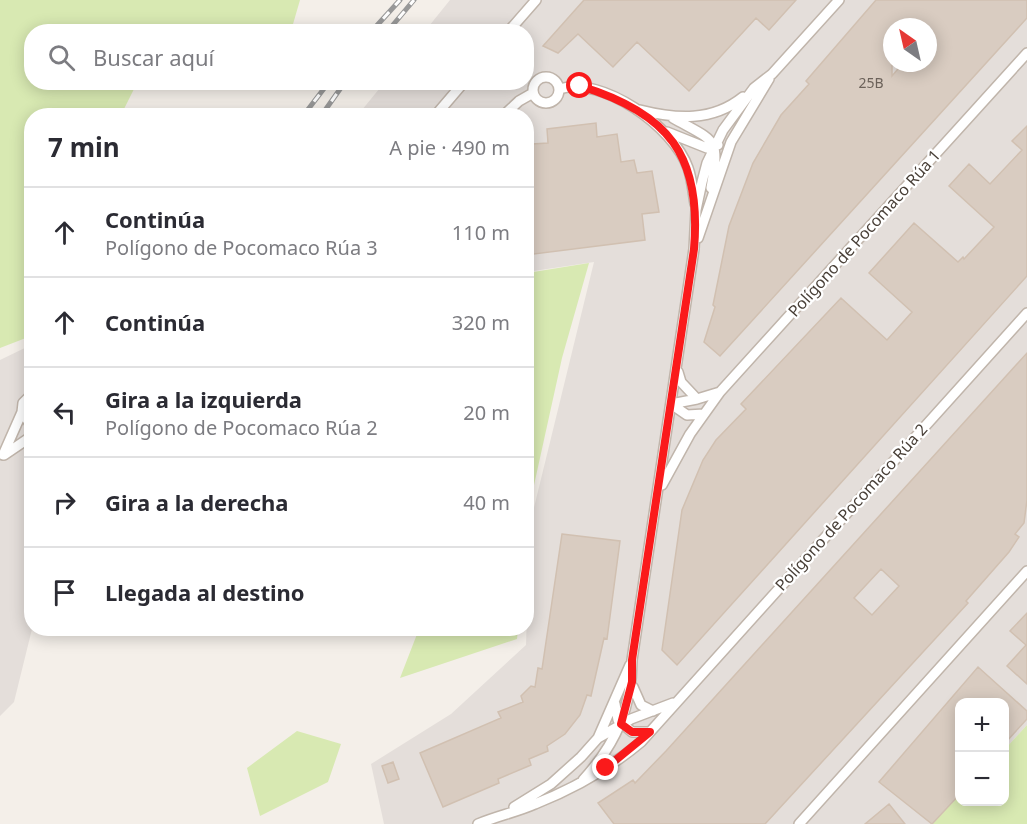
<!DOCTYPE html>
<html lang="es">
<head>
<meta charset="utf-8">
<style>
  :root { --surface:#fff; --page:#f7f7f7; --text:#2b2b33; --muted:#7c7c81; --line:#e1e1e2 }
  body { margin:0; font-family:"Noto Sans",sans-serif; background:var(--page); color:var(--text) }
  .controls { position:absolute; right:18px; bottom:18px; display:grid; overflow:hidden; border-radius:12px; box-shadow:0 3px 15px #0003 }
  .controls button { width:54px; height:54px; display:grid; place-items:center; padding:0; border:0; border-bottom:2px solid var(--line); background:var(--surface); color:var(--text); font:30px sans-serif }
  .compass { position:absolute; left:883px; top:18px; width:54px; height:54px; border-radius:50%; background:var(--surface); box-shadow:0 3px 15px #0003; rotate:326deg }
  .stop { position:absolute; width:18px; height:18px; margin:-14px; border:4px solid #fa1a1b; border-radius:50%; background:#fff }
  .stop.end { background:#fa1a1b; border-color:#fff; box-shadow:0 2px 6px #0008 }
  .list { margin:0; padding:0; list-style:none }
  h2 { display:flex; justify-content:space-between; align-items:center; height:78px; margin:0; padding:0 24px; font-size:26px }
  h2 small { font-size:20px; font-weight:400; color:var(--muted) }
  .list li { display:grid; grid-template-columns:39px 1fr auto; gap:18px; align-items:center; box-sizing:border-box; height:90px; padding:0 24px; border-top:2px solid var(--line) }
  .list b { display:block; font-size:22px; white-space:nowrap }
  .list p { margin:0; font-size:20px; white-space:nowrap; color:var(--muted) }
  .list em { font-size:20px; font-style:normal; color:var(--muted) }
  .icon { flex:none; width:33px; height:33px; fill:none; stroke:currentColor; stroke-width:2; stroke-linecap:round; stroke-linejoin:round }
  .map { position:relative; flex:none; width:1027px; height:824px; overflow:hidden }
  .search { position:absolute; background:var(--surface); box-shadow:0 3px 15px #0003; left:24px; top:24px; width:510px; height:66px; display:flex; align-items:center; gap:15px; box-sizing:border-box; padding:0 21px; border-radius:24px; color:var(--muted); font-size:22px }
  .panel { position:absolute; background:var(--surface); box-shadow:0 3px 15px #0003; left:24px; top:108px; width:510px; height:528px; border-radius:24px }
  .map>svg:first-child { display:block }
  .industrial { fill:#e4deda; fill-rule:evenodd }
  .green { fill:#d8e9b2 }
  .building { fill:#d9ccc1; stroke:#d1c0b1; stroke-width:1.5; fill-rule:evenodd }
  .lines { fill:none; stroke-linecap:round; stroke-linejoin:round }
  .street-casing { stroke:#c0b5ab; stroke-width:12 }
  .street { stroke:#fff; stroke-width:9 }
  .rail-casing { stroke:#989898; stroke-width:5 }
  .rail { stroke:#fff; stroke-width:3; stroke-dasharray:9; stroke-linecap:butt }
  .route { stroke:#fa1a1b; stroke-width:8 }
  .labels { text-anchor:middle; dominant-baseline:central; stroke-width:4.5; stroke-linejoin:round; paint-order:stroke }
  .number-label { font-size:14px; fill:#6c625a }
  .street-label { font-size:16px; fill:#483f37; stroke:#fff }
</style>
</head>
<body>
<div class="map">
<svg width="1027" height="824" viewBox="0 0 1027 824">
  <rect width="100%" height="100%" fill="#f4efe9"/>
  <path class="industrial" d="M 450,0 L 1027,0 L 1027,725 L 1005,749 L 1004,702 L 960,702 L 932,824 L 384,824 L 371,764 L 451,714 L 526,645 L 530,524 L 594,262 L 527,272 L 526,116 L 357,116 L 384,83 L 526,82 L 526,32 L 425,31 ZM 892,27 L 928,27 L 928,63 L 892,63 Z
    M 31,345 L 32,629 L 14,702 L 0,716 L 0,360 Z"/>
  <path class="green" d="M 0,0 L 300,0 L 291,31 L 32,32 L 32,82 L 137,83 L 121,115 L 32,116 L 31,336 L 0,348 Z
    M 589,263 L 562,358 L 527,517 L 527,273 Z
    M 419,629 L 419,628 L 518,629 L 517,639 L 400,678 Z
    M 1027,725 L 1027,824 L 932,824 L 959,794 L 960,802 L 1004,802 L 1005,749 Z
    M 297,731 L 341,744 L 328,782 L 260,816 L 247,768 Z"/>
  <path class="building" d="M 584,0 L 796,0 L 769,30 L 756,18 L 689,91 L 637,42 L 613,67 L 578,34 L 558,53 L 543,46 Z
    M 876,0 L 1027,0 L 1027,18 L 720,356 L 704,342 L 715,307 L 713,305 L 729,226 L 753,163 L 781,115 L 809,84 L 806,81 ZM 892,27 L 928,27 L 928,63 L 903,63 L 892,76 Z
    M 596,123 L 597,137 L 617,134 L 621,162 L 634,160 L 637,173 L 652,171 L 659,212 L 642,214 L 645,240 L 526,255 L 526,151 L 532,144 L 548,143 L 547,129 Z
    M 1027,126 L 1027,276 L 677,665 L 662,650 L 682,510 L 703,460 L 716,440 L 746,409 L 741,404 L 841,298 L 887,340 L 912,312 L 869,273 L 914,223 L 958,262 L 963,257 L 964,259 L 994,227 L 949,186 L 969,164 L 990,184 L 1022,150 L 1012,141 Z
    M 1027,353 L 1027,500 L 1024,523 L 1015,534 L 1019,537 L 1009,552 L 966,601 L 968,603 L 765,824 L 614,824 L 598,803 L 633,780 L 635,783 L 666,751 ZM 881,569 L 899,586 L 872,615 L 854,598 Z
    M 562,534 L 620,541 L 607,639 L 604,638 L 591,696 L 587,695 L 580,715 L 565,734 L 547,746 L 548,751 L 529,759 L 531,765 L 498,779 L 499,783 L 443,807 L 420,753 L 501,718 L 498,712 L 523,702 L 521,696 L 531,686 L 535,687 L 538,668 L 542,669 Z
    M 1027,613 L 1027,684 L 1007,666 L 1026,645 L 1010,631 Z
    M 978,667 L 1027,711 L 1027,719 L 1005,743 L 1005,702 L 960,702 L 960,794 L 932,824 L 879,782 Z
    M 393,762 L 399,779 L 388,783 L 382,766 Z
    M 889,804 L 905,824 L 865,824 Z"/>
  <g class="lines">
    <g class="street-casing">
      <path id="street" d="M 508,32 L 536,0
        M533 90a13 13 0 1 1 26 0a13 13 0 1 1-26 0Z
        M 559,89 C 602,75 674,127 688,168 C 692,179 693,193 695,204
        M 640,110 C 676,119 712,122 743,97
        M 435,116 L 464,82
        M 503,116 L 519,101 L 533,93
        M 673,118 C 716,142 720,137 711,188
        M 667,132 L 707,148 L 718,145
        M 698,238 L 731,142 L 769,79
        M 678,372 L 681,382 L 697,399 L 720,392
        M 32,394 L 23,403 L 22,412 L 32,427
        M 671,404 L 687,415 L 704,414
        M 671,404 L 697,399
        M 3,455 L 22,412
        M 4,455 L 32,436
        M 662,485 L 690,434 L 720,392 L 1027,53
        M 633,687 L 641,705 L 653,711
        M 615,704 L 618,720 L 632,732 L 650,732
        M 598,738 L 630,665
        M 583,780 C 615,745 632,708 632,660 L 694,249 L 696,210 L 702,182 L 707,163 L 723,130 L 754,88 L 772,74 L 839,0
        M 514,807 L 551,784 L 581,757 L 598,738 L 631,719 L 673,703
        M 478,824 C 497,816 517,812 535,804 C 573,789 610,768 641,742 L 1027,313
        M 799,824 L 1027,571"/>
    </g>
    <use href="#street" class="street"/>
    <g class="rail-casing">
      <path id="rail" d="M 371,32 L 400,0
        M 387,32 L 414,0
        M 303,116 L 329,82
        M 321,116 L 345,82"/>
    </g>
    <use href="#rail" class="rail"/>
  </g>
  <g class="lines">
    <path class="route" d="M 580,86 C 669,113 702,156 694,249 L 632,660 L 632,682 L 621,724 L 632,732 L 650,732 L 606,768"/>
  </g>
  <g class="labels">
    <g class="number-label">
      <text x="871" y="82">25B</text>
    </g>
    <g class="street-label">
      <text transform="translate(864 233) rotate(-48)">Polígono de Pocomaco Rúa 1</text>
      <text transform="translate(851 507) rotate(-48)">Polígono de Pocomaco Rúa 2</text>
    </g>
  </g>
</svg>
<div class="controls">
<button>+</button>
<button>−</button>
</div>
<svg class="compass" viewBox="-18 -18 36 36"><path d="M0-13l5 13h-10z" fill="#e53935"/><path d="M0 13l5-13h-10z" fill="#7c7c81"/></svg>
<div class="stop" style="left:580px;top:86px"></div>
<div class="stop end" style="left:606px;top:768px"></div>
<div class="search"><svg class="icon" aria-label="search" viewBox="0 0 24 24"><circle cx="10" cy="10" r="6"/><path d="M15 15l6 6"/></svg>Buscar aquí</div>
<section class="panel">
<h2>7 min<small>A pie · 490 m</small></h2>
<ul class="list">
<li><svg class="icon" aria-label="ahead" viewBox="0 0 24 24"><path d="M12 20V5M6 11l6-6 6 6"/></svg><div><b>Continúa</b><p>Polígono de Pocomaco Rúa 3</p></div><em>110 m</em></li>
<li><svg class="icon" aria-label="ahead" viewBox="0 0 24 24"><path d="M12 20V5M6 11l6-6 6 6"/></svg><div><b>Continúa</b></div><em>320 m</em></li>
<li><svg class="icon" aria-label="left" viewBox="0 0 24 24"><path d="M17 20v-9H6M10 6l-5 5 5 5"/></svg><div><b>Gira a la izquierda</b><p>Polígono de Pocomaco Rúa 2</p></div><em>20 m</em></li>
<li><svg class="icon" aria-label="right" viewBox="0 0 24 24"><path d="M7 20v-9h11M14 6l5 5-5 5"/></svg><div><b>Gira a la derecha</b></div><em>40 m</em></li>
<li><svg class="icon" aria-label="arrive" viewBox="0 0 24 24"><path d="M6 21V4h12l-3 4 3 4H6"/></svg><div><b>Llegada al destino</b></div></li>
</ul>
</section>
</div>
</body>
</html>
